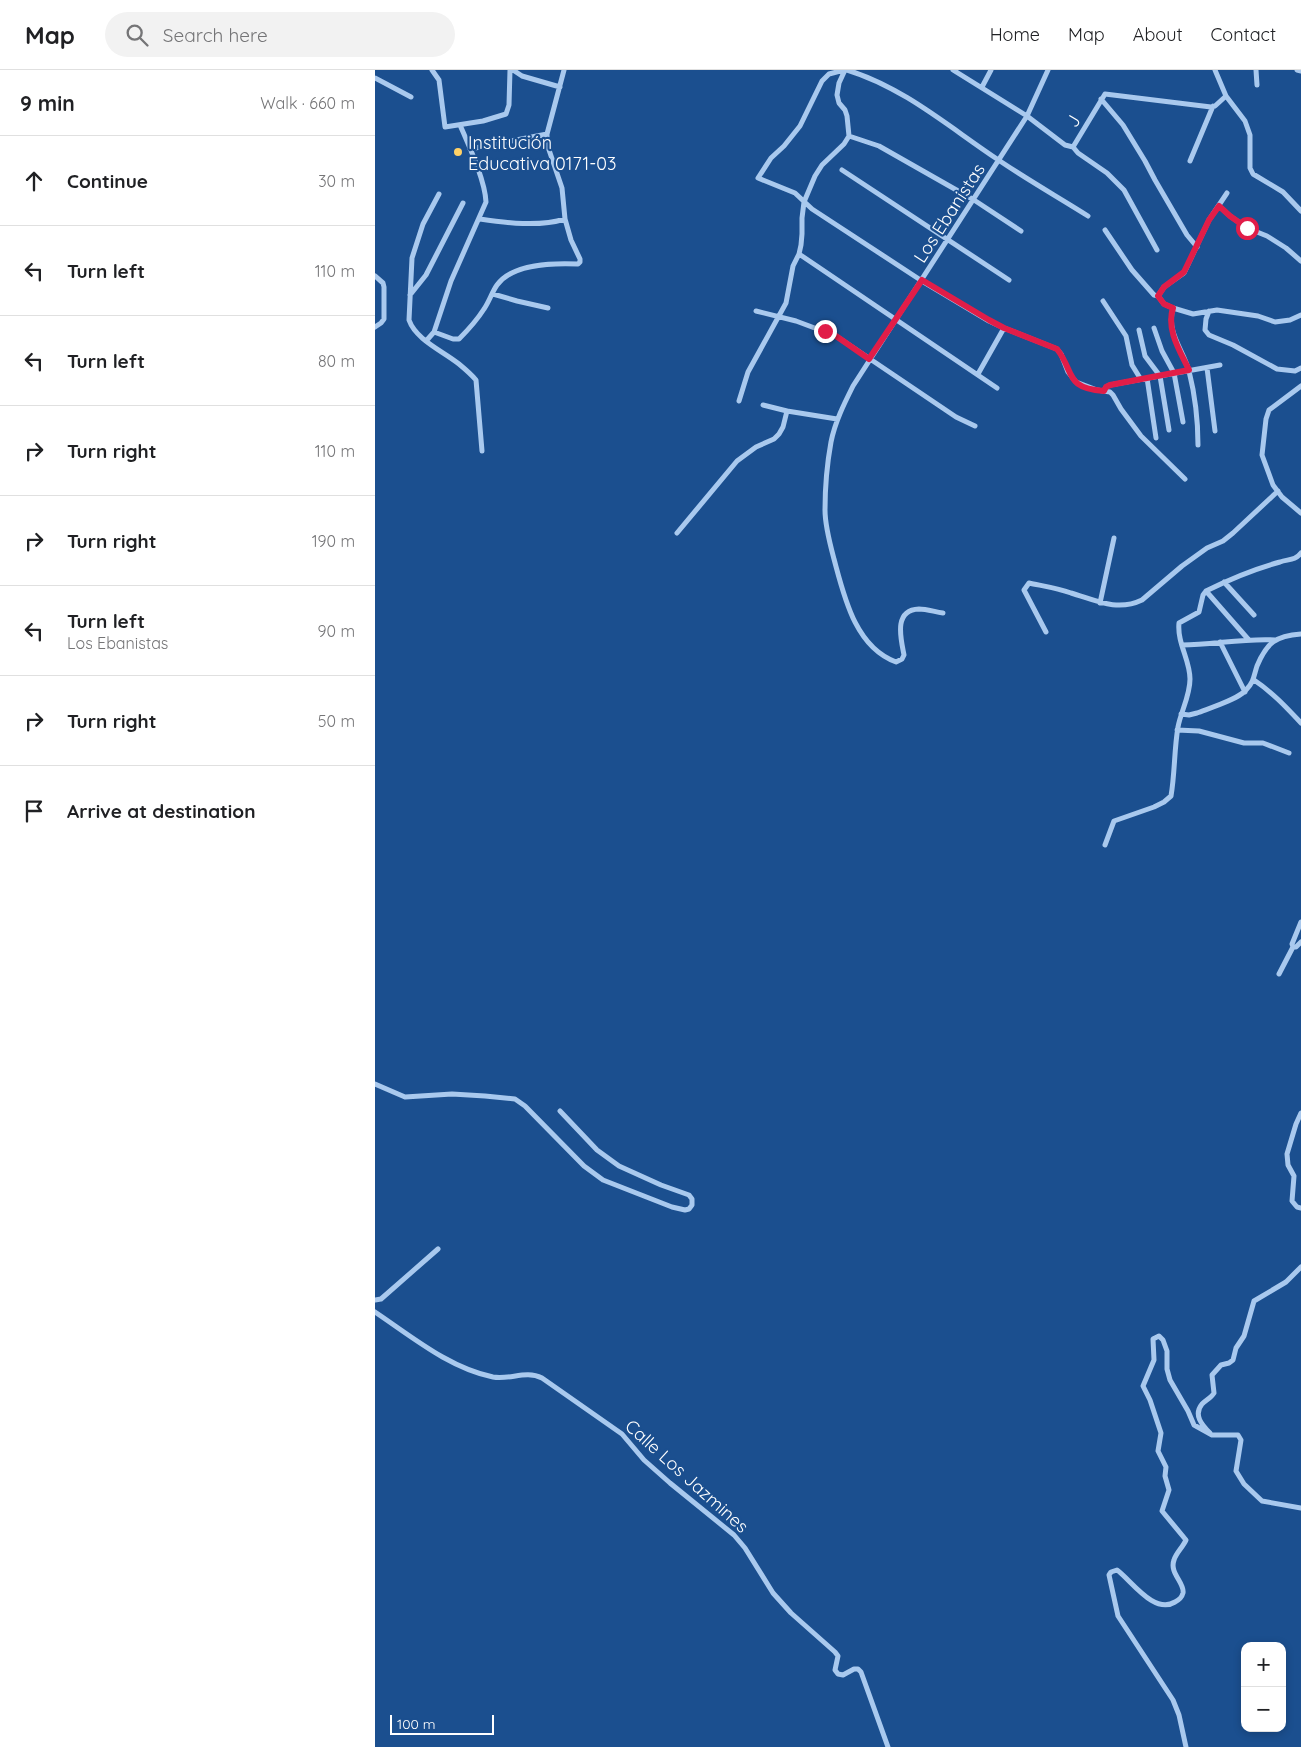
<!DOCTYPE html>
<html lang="en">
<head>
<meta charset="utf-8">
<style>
  :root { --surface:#fff; --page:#f2f2f2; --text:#202124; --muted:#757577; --line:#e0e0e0 }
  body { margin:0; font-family:Quicksand,sans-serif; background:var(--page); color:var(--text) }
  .controls { position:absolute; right:15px; bottom:15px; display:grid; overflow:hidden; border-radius:10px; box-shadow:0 2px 8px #0003 }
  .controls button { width:45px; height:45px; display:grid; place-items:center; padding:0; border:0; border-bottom:1px solid var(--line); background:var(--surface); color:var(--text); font:25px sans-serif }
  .scale { position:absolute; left:15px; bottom:12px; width:104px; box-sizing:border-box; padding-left:5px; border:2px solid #fff; border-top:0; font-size:14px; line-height:18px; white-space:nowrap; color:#fff; -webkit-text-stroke:4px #1b4f8f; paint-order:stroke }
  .stop { position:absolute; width:15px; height:15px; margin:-11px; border:4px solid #e11d48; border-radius:50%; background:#fff }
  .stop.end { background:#e11d48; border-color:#fff; box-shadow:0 1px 5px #0008 }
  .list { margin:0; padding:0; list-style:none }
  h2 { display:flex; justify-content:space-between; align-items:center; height:65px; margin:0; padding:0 20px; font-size:21px }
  h2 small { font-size:16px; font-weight:400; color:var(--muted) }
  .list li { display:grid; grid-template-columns:32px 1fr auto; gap:15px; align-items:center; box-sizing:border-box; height:90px; padding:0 20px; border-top:1px solid var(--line) }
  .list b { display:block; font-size:19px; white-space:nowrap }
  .list p { margin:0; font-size:16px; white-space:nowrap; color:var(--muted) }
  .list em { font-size:16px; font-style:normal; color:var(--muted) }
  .icon { flex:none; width:28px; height:28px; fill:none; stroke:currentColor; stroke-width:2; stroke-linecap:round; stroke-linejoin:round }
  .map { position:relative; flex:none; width:926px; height:1677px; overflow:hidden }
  header { display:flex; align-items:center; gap:30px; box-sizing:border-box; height:70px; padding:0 25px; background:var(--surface); border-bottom:1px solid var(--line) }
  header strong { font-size:24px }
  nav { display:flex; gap:28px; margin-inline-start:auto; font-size:18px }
  .search { width:350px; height:45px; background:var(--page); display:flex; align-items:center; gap:12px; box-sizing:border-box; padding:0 18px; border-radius:28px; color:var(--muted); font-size:19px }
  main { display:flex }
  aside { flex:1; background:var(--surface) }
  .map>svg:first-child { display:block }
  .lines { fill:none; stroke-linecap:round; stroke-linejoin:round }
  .minor { stroke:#a9c9ee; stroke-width:5 }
  .route { stroke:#e11d48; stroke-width:6 }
  .poi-dot { fill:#ffd166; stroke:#1b4f8f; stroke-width:2 }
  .labels { text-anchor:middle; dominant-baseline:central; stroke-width:4.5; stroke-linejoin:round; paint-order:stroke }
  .street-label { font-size:18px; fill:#fff; stroke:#1b4f8f }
  .poi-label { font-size:18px; fill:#fff; stroke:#1b4f8f; text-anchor:start }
</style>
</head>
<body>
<header>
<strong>Map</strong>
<div class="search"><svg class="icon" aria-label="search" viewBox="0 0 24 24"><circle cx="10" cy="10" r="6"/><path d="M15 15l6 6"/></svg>Search here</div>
<nav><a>Home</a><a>Map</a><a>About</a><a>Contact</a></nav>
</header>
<main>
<aside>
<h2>9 min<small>Walk · 660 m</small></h2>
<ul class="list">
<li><svg class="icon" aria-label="ahead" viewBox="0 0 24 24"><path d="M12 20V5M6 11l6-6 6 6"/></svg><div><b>Continue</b></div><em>30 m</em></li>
<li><svg class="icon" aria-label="left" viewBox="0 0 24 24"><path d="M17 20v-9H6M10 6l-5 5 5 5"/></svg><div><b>Turn left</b></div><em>110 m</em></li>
<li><svg class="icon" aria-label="left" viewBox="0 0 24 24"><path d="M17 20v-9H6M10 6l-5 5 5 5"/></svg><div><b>Turn left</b></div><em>80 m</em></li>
<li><svg class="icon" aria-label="right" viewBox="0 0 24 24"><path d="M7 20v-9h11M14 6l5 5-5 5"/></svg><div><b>Turn right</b></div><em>110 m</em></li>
<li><svg class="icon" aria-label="right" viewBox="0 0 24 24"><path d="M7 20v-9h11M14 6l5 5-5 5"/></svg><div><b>Turn right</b></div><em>190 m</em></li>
<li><svg class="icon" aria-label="left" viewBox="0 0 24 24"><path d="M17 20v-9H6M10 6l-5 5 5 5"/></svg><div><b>Turn left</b><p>Los Ebanistas</p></div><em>90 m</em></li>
<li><svg class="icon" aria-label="right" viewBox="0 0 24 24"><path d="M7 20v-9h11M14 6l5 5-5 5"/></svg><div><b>Turn right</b></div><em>50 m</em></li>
<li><svg class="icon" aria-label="arrive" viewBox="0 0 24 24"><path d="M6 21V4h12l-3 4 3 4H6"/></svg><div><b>Arrive at destination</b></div></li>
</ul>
</aside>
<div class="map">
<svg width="926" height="1677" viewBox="0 0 926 1677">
  <rect width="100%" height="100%" fill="#1b4f8f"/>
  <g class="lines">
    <path class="minor" d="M 57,0 L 64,10 L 70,57 L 108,51 L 131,44 L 134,35 L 135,0
      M 138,0 L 147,6 L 185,17
      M 469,0 L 454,4 L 447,11 L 425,56 L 409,76 L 396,88 L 383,108 L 420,123 L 437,139 L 547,211 L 614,251 L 629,258 L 682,279 L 686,284 L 693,302 L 701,312 L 722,320 L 735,322 L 738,325 L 746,339 L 766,366 L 810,409
      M 472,0 C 528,17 574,57 622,89 C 651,109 683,127 713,146
      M 578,0 L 652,46 L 690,75 L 698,77
      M 840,0 L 851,26 L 870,51 L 875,65 L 875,98 L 878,104 L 908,122 L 926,141
      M 881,0 L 882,15
      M 922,0 L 926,1
      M 0,8 L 36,27
      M 607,17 L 616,0
      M 726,29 L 748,55 L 770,91 L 780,110 L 812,165 L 822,177
      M 474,66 L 504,76 L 599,130 L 646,161
      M 698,77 L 730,24 L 836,37 L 840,36 L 851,26
      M 698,77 L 703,83 L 732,103 L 749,120 L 782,180
      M 95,79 L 172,64
      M 815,91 L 838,36
      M 467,100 L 634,210
      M 852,123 L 834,150 L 809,203 L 789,217 L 783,226 L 789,234 L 798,238 L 818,244 L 842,240 L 883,246 L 900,252 L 915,250 L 926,245
      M 64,124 L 48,154 L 37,188 L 34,250 C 41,270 68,281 84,294 C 90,299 96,304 101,310 L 107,381
      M 844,136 L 855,146 L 872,158 L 892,166 L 911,178 L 926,191
      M 105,149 C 132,153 164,157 190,149
      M 730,160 L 757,200 L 779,225 L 783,226
      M 424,184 L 622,318
      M 0,206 L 8,213 L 9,217 L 9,249 L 6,253 L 0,257
      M 118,224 L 142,231 L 173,238
      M 35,225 L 51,205 L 88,133
      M 728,231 L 751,266 L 757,295 L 765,308
      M 798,238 C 791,262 808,279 814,301 C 820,325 823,351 823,375
      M 381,241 L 421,251 L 461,266 L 581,347 L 600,356
      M 834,241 L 831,249 L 830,260 L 834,265 L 858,275 L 902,299 L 920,301 L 926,298
      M 779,258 L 787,281 L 799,303 L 808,352
      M 764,260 L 770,286 L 785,306 L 794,360
      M 59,262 L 78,269 L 84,269 C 93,260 102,250 109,239 C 114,232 117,222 122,215 C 138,193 179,193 203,194 L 205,192 L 205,189 L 196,170 L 190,149 L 187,118 L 172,74 L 172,64 L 189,0
      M 52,270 L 59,262 L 76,211 L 111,132 C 110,110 94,76 85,55
      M 832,298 L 840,361
      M 603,304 L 629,258
      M 772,308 L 781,368
      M 926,316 L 894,340 L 891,349 L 887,385 L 898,415 L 907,427 L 926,443
      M 729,321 L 731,317 L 735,315 L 845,295
      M 364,331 L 373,302 L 411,233 L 418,196 L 424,184 L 426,175 L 427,164 L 427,148 L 429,132 L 440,106 L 447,95 L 469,74 L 474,66 L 472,46 L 470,40 L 464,33 L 462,25 L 464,13 L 470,0
      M 388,335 L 412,341 L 462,349
      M 302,463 L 362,391 L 381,377 L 399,369 L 404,364 L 408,357 L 412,341
      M 849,512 L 879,545
      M 831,521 L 873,569
      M 725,533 L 739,468
      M 568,543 C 560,542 552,539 544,539 C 518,540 526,569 529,585 L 527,589 L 521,592 C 480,577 469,526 459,489 C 455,474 450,456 450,440 C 450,418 452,394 456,372 C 460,352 469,334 478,316 L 652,46 L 673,0
      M 671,562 L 649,520 L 654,513 C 668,516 682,518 696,523 C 720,530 742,542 767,530 L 807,496 L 832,478 L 848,471 L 858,463 L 903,421
      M 845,572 L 870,622
      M 807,575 C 838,575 868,568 900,570
      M 879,610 C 897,622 911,637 926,653
      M 806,644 L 814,645 L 822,643 C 835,638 862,630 871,620 C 879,612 879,605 882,596 C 892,572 901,566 926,564
      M 802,660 L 824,661 L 869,673 L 888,673 L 914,683
      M 730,775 L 739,751 L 779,737 L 789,732 L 796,726 C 800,703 799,680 803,657 C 806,641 815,626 815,609 C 815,590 802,573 804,553 L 824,542 L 828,525 L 831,521 C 855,509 879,499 905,492 C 913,489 920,491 926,483
      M 918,877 L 921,877 L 926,872
      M 904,904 L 918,877 L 917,874 L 926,852
      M 0,1014 L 30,1027 L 77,1024 L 110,1026 L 140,1029 L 150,1036 L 209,1096 L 228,1110 L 297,1137 L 310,1140 L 314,1139 L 317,1135 L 317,1129 L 314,1125 L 286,1115 L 244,1096 L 222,1080 L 185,1041
      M 926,1043 L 921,1054 L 912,1084 L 913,1095 L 919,1106 L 917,1131 L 922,1137 L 926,1138
      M 0,1230 L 6,1229 L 63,1179
      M 0,1242 C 36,1266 74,1298 118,1307 C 135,1310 151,1300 167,1308 L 247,1364 L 269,1390 L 295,1413 L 359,1465 L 370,1478 L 398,1523 L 416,1543 L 460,1582 L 463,1586 L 460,1600 L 463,1604 L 468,1605 L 479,1599 L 483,1599 L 486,1602 L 513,1677
      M 835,1363 C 827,1355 818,1345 827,1334 C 831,1330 836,1328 839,1323 L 837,1305 L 846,1295 L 854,1293 L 858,1290 L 861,1278 L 869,1266 L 879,1231 L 911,1212 L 926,1197
      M 811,1677 L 804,1645 L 798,1630 L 743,1546 L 734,1505 L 736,1502 L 742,1500 C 756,1510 779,1545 800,1532 C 804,1530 807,1527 808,1523 C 810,1513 794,1503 799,1490 C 801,1483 808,1477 811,1470 L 787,1441 L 794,1420 L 790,1406 L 791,1397 L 783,1381 L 786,1363 L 775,1330 L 768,1316 L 779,1290 L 778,1269 L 784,1266 L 788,1270 L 792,1281 L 792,1299 L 795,1310 L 813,1341 L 819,1355 L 837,1365 L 863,1365 L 866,1370 L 861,1401 L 869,1414 L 887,1431 L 926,1438"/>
  </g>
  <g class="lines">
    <path class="route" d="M 450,261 L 461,266 L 494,289 L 547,210 L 614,250 L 629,258 L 682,279 C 700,302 689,318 729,321 L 731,317 L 735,315 L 814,300 C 805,281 791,260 798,238 L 789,234 L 783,226 L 789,217 L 809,202 L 834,150 L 844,136 L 855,146 L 872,158"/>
  </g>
  <circle class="poi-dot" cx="83" cy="82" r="5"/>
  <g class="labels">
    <g class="street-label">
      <text transform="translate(698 51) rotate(-59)">J</text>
      <text transform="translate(574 143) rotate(-57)">Los Ebanistas</text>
      <text transform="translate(312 1406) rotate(42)">Calle Los Jazmines</text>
    </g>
    <g class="poi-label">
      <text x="93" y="72">Institución<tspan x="93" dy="21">Educativa 0171-03</tspan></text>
    </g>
  </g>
</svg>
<div class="controls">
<button>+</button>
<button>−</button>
</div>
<div class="scale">100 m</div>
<div class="stop" style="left:872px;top:158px"></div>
<div class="stop end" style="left:450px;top:261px"></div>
</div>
</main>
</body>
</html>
